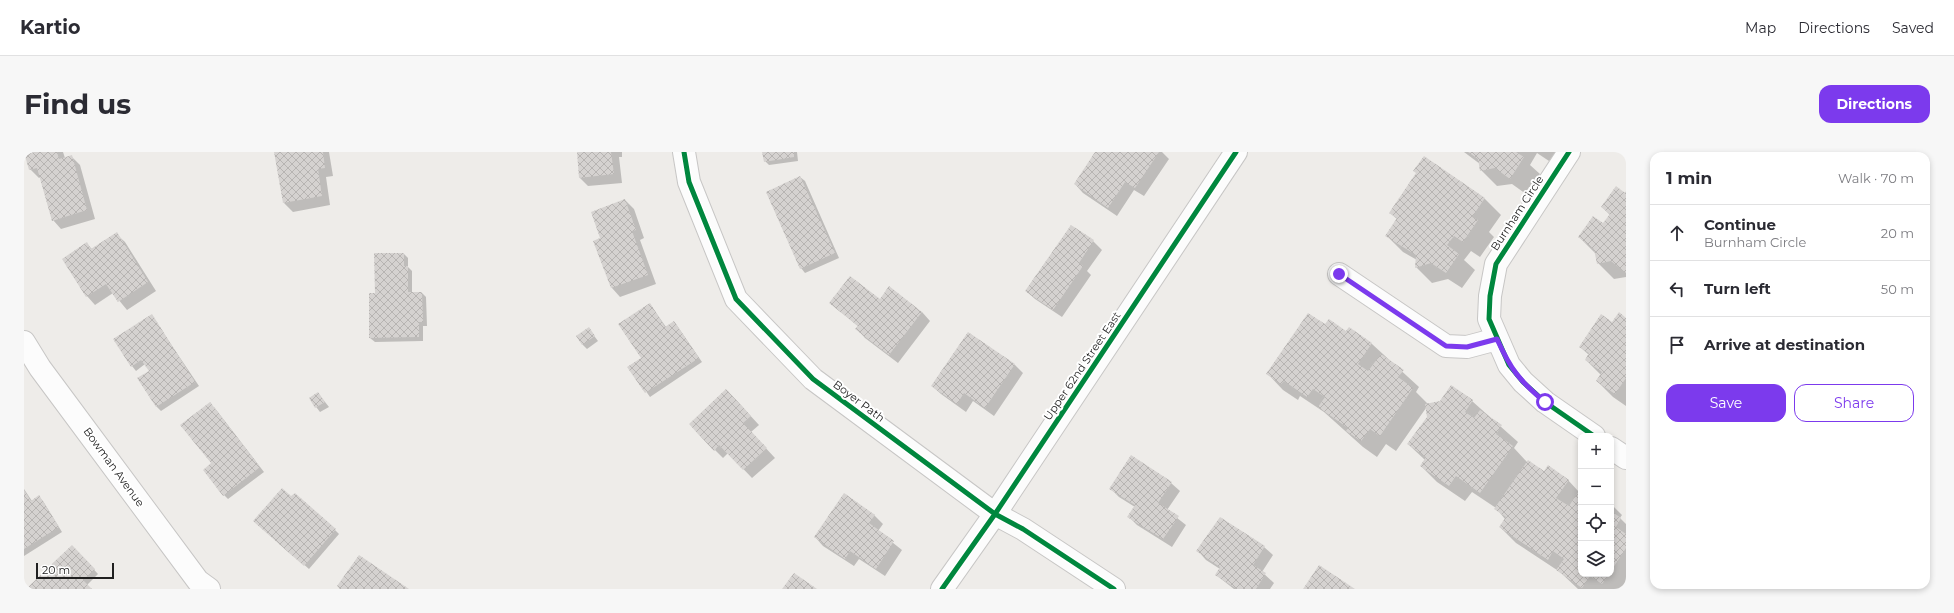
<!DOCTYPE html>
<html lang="en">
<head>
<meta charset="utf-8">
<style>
  :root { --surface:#fff; --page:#f7f7f7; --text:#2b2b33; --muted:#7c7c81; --line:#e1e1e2; --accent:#7c3aed }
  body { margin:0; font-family:Montserrat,sans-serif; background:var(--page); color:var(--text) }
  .controls { position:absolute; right:12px; bottom:12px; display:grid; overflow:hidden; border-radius:8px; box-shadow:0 2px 6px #0003 }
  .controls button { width:36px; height:36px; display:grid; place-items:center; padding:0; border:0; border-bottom:1px solid var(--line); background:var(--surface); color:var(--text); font:20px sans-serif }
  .scale { position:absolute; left:12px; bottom:10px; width:78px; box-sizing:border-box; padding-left:4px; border:2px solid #202020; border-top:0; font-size:11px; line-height:14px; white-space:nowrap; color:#202020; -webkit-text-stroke:3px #fff; paint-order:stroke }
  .stop { position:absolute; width:12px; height:12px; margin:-9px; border:3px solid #7c3aed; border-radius:50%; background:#fff }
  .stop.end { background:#7c3aed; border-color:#fff; box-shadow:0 1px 4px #0008 }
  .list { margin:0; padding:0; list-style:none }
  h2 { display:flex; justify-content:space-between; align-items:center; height:52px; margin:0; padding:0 16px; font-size:17px }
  h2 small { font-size:13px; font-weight:400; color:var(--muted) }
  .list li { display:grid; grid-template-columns:26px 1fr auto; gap:12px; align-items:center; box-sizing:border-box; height:56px; padding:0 16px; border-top:1px solid var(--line) }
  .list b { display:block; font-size:15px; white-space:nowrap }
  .list p { margin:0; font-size:13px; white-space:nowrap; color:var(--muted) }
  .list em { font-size:13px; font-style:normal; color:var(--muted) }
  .actions { display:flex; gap:8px; padding:12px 16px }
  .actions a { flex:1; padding:9px 0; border:1px solid var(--accent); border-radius:12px; text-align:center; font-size:14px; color:var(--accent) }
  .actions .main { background:var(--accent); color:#fff }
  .icon { flex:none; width:22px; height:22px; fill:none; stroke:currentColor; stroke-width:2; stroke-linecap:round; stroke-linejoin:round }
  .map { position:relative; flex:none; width:1602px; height:437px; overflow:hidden; border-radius:12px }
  header { display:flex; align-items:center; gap:24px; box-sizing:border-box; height:56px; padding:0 20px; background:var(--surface); border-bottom:1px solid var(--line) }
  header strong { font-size:19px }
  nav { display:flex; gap:22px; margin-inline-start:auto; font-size:14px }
  .intro { display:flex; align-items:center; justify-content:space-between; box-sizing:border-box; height:96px; padding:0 24px }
  h1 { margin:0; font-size:28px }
  .button { padding:10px 18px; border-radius:12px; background:var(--accent); color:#fff; font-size:14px; font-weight:700 }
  main { display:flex; gap:24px; padding:0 24px }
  aside { flex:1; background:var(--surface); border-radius:12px; box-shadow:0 2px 6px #0003 }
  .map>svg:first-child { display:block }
  .shadow { fill:#0003 }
  .building { fill:url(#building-cross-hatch) }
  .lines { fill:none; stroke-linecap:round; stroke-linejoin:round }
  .minor-casing { stroke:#c7c6c5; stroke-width:24 }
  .minor { stroke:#fcfcfc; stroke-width:22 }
  .cycleway-casing { stroke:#fff; stroke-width:8 }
  .cycleway { stroke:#00873e; stroke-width:5 }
  .route { stroke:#7c3aed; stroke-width:5 }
  .labels { text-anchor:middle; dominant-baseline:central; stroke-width:4; stroke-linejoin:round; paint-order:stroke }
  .street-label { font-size:11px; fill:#202020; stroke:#fff }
</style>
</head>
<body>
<header>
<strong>Kartio</strong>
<nav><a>Map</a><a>Directions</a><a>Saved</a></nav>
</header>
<div class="intro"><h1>Find us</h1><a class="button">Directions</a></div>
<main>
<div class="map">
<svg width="1602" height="437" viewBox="0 0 1602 437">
  <defs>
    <pattern id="building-cross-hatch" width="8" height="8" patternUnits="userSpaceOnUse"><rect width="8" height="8" fill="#d5d2d0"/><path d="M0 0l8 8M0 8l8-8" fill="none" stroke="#b7b4b2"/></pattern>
  </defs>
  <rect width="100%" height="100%" fill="#eeece9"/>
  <path class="shadow" d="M 1,0 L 39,0 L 41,6 L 47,4 L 56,13 L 71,67 L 37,77 L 29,68 L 17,25 L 15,26 L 6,17 Z
    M 251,0 L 305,0 L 309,24 L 302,25 L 306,53 L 269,60 L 260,51 Z
    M 554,0 L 598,0 L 598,5 L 595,5 L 598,31 L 564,34 L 556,26 Z
    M 739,0 L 773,0 L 774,9 L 745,13 L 741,9 Z
    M 1073,0 L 1138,0 L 1145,7 L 1120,44 L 1110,38 L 1093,64 L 1059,41 L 1051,32 Z
    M 1440,0 L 1532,0 L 1525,9 L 1513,1 L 1506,13 L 1516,22 L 1502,42 L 1488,32 L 1473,34 L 1457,18 L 1456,12 Z
    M 1400,5 L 1461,47 L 1477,63 L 1465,80 L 1470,85 L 1456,105 L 1447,99 L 1440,108 L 1451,118 L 1438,136 L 1424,127 L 1408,131 L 1392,115 L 1393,108 L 1379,100 L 1363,84 L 1373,67 L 1366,61 L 1393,22 Z
    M 776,25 L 781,29 L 815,106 L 781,121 L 777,116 Z
    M 1602,40 L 1602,125 L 1590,127 L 1574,111 L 1572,102 L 1555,85 L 1579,72 L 1586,63 L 1578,55 Z
    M 601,48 L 610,57 L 620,86 L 616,88 L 632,132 L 596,145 L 588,136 L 571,89 L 578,87 Z
    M 1047,74 L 1069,89 L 1078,98 L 1063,119 L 1067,123 L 1038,165 L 1011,147 L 1002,139 Z
    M 92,82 L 101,90 L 132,139 L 103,158 L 89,141 L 71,153 L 63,144 L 63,92 L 68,97 Z
    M 380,102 L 384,106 L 384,115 L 388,119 L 388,141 L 398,141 L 402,145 L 403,174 L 399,174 L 399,189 L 351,190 L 346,186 L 352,142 Z
    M 856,148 L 898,160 L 906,169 L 874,211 L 841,186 L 833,177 L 835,175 L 806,151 Z
    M 626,152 L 642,175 L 650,170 L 654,175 L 678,210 L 626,245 L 605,215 L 618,206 Z
    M 128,164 L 175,234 L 137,259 L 132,254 L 126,219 L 121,212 L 112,219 L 108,214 Z
    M 1602,167 L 1602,254 L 1589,245 L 1573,229 L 1577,223 L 1562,208 L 1565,203 L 1556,195 L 1588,171 Z
    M 1301,174 L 1323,180 L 1325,176 L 1348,192 L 1395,235 L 1392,240 L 1404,252 L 1448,249 L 1494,290 L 1490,296 L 1503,310 L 1520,320 L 1544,328 L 1555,340 L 1557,338 L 1557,422 L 1587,422 L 1587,352 L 1598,363 L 1596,366 L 1602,372 L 1602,437 L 1554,437 L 1536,420 L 1492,391 L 1476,375 L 1481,367 L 1472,356 L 1448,340 L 1441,349 L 1413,330 L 1397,314 L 1401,308 L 1384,292 L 1404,266 L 1402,256 L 1372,299 L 1362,292 L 1353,305 L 1339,295 L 1300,260 L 1276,244 L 1274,248 L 1259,238 L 1243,221 Z
    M 565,177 L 574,189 L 563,197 L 558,192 Z
    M 945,181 L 991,213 L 999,221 L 970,264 L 949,249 L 942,260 L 917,242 L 908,234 Z
    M 294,241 L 305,255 L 296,260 L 286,247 Z
    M 711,247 L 735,273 L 727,280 L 751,306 L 728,326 L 704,301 L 699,306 L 691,298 Z
    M 190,255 L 240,320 L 204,347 L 200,343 L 188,311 Z
    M 1147,331 L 1156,339 L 1143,358 L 1162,373 L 1148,395 L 1113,373 L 1105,365 L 1111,355 L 1095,345 L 1086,336 Z
    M 0,337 L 8,349 L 15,345 L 19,349 L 38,380 L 0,404 Z
    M 850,363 L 859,372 L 854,379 L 878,398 L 861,424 L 835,407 L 830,414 L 799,394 L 791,385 Z
    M 235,373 L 311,378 L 315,382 L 285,417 Z
    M 48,394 L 74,422 L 63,433 L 67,437 L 4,437 Z
    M 1240,395 L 1249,403 L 1238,420 L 1250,431 L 1246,437 L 1210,437 L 1192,423 L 1196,417 L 1182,408 L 1174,399 Z"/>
  <path class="building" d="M 0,0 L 33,0 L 35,7 L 48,3 L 63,58 L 28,69 L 13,16 L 5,18 Z
    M 250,0 L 299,0 L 301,16 L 294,17 L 298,44 L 259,51 Z
    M 553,0 L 587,0 L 590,22 L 555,26 Z
    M 738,0 L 770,0 L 770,5 L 740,10 Z
    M 1071,0 L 1135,0 L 1111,36 L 1101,30 L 1084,56 L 1050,32 Z
    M 1444,0 L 1492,0 L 1500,5 L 1486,27 L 1471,16 L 1456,19 L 1454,7 Z
    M 1400,4 L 1461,46 L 1448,65 L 1454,68 L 1439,90 L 1430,84 L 1423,93 L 1435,102 L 1422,121 L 1407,111 L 1391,116 L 1392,103 L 1361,84 L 1373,66 L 1365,61 L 1392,21 L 1389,19 Z
    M 776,24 L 811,101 L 776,117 L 742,40 Z
    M 1592,34 L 1601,41 L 1602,39 L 1602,121 L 1587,109 L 1573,112 L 1570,97 L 1554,85 L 1569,64 L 1579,71 L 1586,62 L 1577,55 Z
    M 601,47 L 612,78 L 608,79 L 624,123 L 587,136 L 569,89 L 576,86 L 567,60 Z
    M 1047,73 L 1070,88 L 1055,111 L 1059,114 L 1029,158 L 1001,139 Z
    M 93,80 L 124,130 L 94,150 L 82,132 L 62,145 L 38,107 L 63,90 L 67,97 Z
    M 350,101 L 380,101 L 380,114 L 384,114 L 384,140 L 398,140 L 399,170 L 395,170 L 395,185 L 345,186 L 345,141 L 351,141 Z
    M 826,124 L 856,147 L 865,134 L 898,160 L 865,203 L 831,177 L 834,174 L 805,151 Z
    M 626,151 L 641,175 L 650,169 L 675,206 L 621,241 L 603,215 L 617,206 L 594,172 Z
    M 1595,160 L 1602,166 L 1602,226 L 1591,242 L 1572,229 L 1578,220 L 1561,208 L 1565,201 L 1555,195 L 1577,162 L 1588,170 Z
    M 1284,161 L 1301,172 L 1305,167 L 1322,179 L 1325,175 L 1348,191 L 1334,212 L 1344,219 L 1357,202 L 1380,218 L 1374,225 L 1389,236 L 1356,284 L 1346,277 L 1337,289 L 1322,279 L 1324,276 L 1294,255 L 1301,245 L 1289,237 L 1283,245 L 1260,229 L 1257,232 L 1242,222 Z
    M 128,162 L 171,230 L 132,255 L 113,226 L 125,219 L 117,208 L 107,215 L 89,187 Z
    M 565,175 L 571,184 L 558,193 L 552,184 Z
    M 944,180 L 991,212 L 961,256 L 940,241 L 933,252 L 907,234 Z
    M 1427,233 L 1449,248 L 1441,260 L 1450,266 L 1456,258 L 1478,273 L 1472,282 L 1489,294 L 1456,341 L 1432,324 L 1425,334 L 1396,314 L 1402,305 L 1383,292 L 1403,265 L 1401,252 L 1416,249 Z
    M 702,237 L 727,264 L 719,271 L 743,296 L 719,318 L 695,293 L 690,299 L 665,272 Z
    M 294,240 L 301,250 L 291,256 L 285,246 Z
    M 186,250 L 236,315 L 199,344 L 179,318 L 187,311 L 156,273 Z
    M 1107,303 L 1148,330 L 1134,351 L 1155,364 L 1139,387 L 1103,365 L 1111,353 L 1085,337 Z
    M 1504,308 L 1520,319 L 1524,313 L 1545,328 L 1532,346 L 1545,354 L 1557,336 L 1557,422 L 1585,422 L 1578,432 L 1566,424 L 1558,436 L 1532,418 L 1540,407 L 1529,399 L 1524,408 L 1475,375 L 1482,365 L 1470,357 Z
    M 258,336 L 267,344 L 271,341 L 312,377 L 280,414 L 229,369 Z
    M 0,338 L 7,349 L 15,343 L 35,375 L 0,397 Z
    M 820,341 L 851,363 L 845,371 L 870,389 L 852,417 L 826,399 L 821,407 L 790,385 Z
    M 1587,359 L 1597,366 L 1592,375 L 1602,382 L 1602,396 L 1587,419 Z
    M 1196,365 L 1241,394 L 1229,413 L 1242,421 L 1232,437 L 1213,437 L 1191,423 L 1196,415 L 1172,399 Z
    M 48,393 L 71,417 L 59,428 L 68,437 L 2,437 Z
    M 335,403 L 385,437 L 316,437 L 313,434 Z
    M 1295,413 L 1331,437 L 1279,437 Z
    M 770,421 L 793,437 L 758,437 Z"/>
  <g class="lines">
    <g class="minor-casing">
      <path id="minor" d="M 660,0 L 665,30 L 712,147 L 789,227 L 971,362 L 999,377 L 1090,437
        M 1545,0 L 1472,112 L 1466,144 L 1465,167 L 1485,213 L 1499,230 L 1521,250 L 1570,284
        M 1315,122 L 1422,194 L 1443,195 L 1473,187
        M 0,190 L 16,216 L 174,429 L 185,437
        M 1587,296 L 1602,306
        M 918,437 L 971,362 L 1212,0"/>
    </g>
    <use href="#minor" class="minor"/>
    <g class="cycleway-casing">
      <path id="cycleway" d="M 660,0 L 665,30 L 712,147 L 789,227 L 971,362 L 999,377 L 1090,437
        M 1545,0 L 1472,112 L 1466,144 L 1465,167 L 1485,213 L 1499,230 L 1521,250 L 1570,284
        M 918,437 L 971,362 L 1212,0"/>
    </g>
    <use href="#cycleway" class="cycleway"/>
  </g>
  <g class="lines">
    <path class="route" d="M 1315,122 L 1422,194 L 1443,195 L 1473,187 C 1487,218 1495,228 1521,250"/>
  </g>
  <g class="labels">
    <g class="street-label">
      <text transform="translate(1493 61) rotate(-57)">Burnham Circle</text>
      <text transform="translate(1058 214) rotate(-56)">Upper 62nd Street East</text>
      <text transform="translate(835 249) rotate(37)">Boyer Path</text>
      <text transform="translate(90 315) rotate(54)">Bowman Avenue</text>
    </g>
  </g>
</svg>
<div class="controls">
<button>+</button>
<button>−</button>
<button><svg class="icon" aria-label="locate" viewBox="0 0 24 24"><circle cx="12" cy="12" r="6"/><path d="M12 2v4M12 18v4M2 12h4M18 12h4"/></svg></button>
<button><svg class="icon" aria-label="layers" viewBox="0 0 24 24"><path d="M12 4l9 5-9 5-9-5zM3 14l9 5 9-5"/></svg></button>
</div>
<div class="scale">20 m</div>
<div class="stop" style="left:1521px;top:250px"></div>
<div class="stop end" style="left:1315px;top:122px"></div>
</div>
<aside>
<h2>1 min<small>Walk · 70 m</small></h2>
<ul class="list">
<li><svg class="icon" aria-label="ahead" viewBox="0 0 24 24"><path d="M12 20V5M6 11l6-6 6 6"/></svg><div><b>Continue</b><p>Burnham Circle</p></div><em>20 m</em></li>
<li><svg class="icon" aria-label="left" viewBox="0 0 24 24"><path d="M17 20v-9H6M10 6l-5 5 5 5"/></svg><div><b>Turn left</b></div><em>50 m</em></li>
<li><svg class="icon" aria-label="arrive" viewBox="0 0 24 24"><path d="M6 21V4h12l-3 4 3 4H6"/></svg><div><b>Arrive at destination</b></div></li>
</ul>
<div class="actions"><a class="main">Save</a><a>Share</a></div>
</aside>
</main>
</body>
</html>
